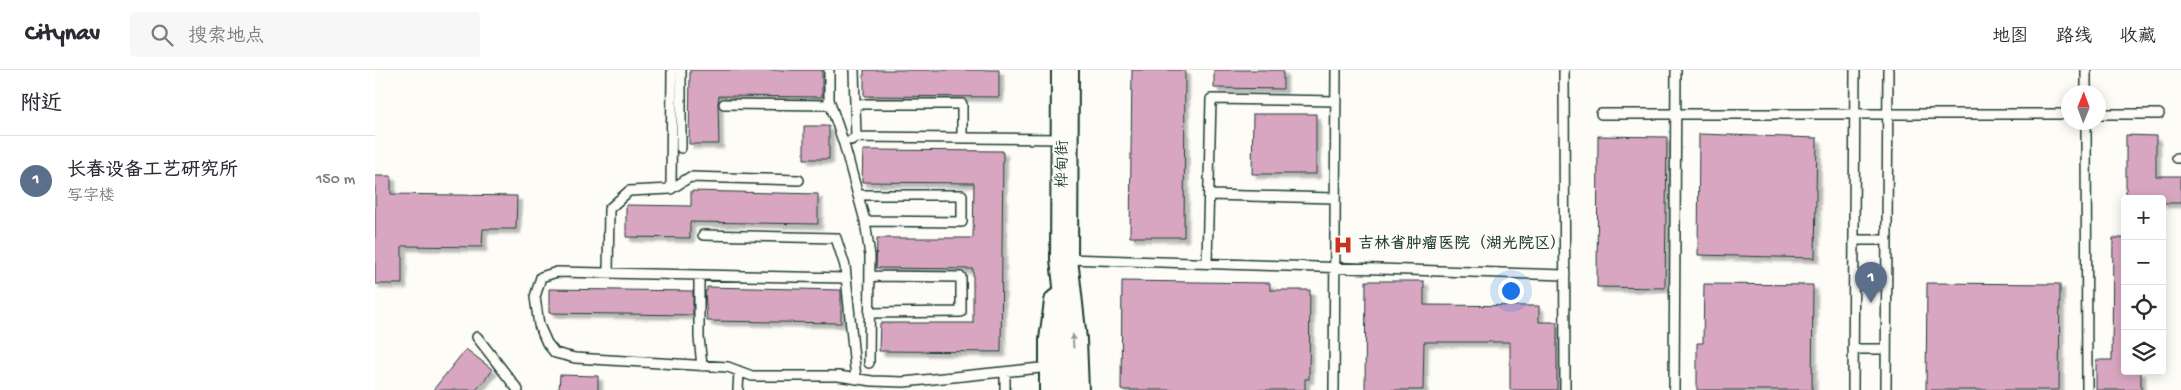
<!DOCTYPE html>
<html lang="zh">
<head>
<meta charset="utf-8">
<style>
  :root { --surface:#fff; --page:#f7f7f7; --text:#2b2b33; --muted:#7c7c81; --line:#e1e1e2; --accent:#c8321e }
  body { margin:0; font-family:"Gochi Hand","LXGW WenKai TC",sans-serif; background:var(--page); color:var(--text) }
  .controls { position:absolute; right:15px; bottom:15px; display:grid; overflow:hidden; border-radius:5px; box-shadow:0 2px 12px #0003 }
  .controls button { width:45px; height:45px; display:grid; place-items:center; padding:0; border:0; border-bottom:1px solid var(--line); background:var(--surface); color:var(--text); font:25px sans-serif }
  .compass { position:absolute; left:1686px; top:15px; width:45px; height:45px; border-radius:50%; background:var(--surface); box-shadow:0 2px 12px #0003; rotate:1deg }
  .you { position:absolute; left:1135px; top:220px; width:18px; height:18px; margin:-12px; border:4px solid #fff; border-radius:50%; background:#1a73e8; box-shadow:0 0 0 8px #1a73e833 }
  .badge { display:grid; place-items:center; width:32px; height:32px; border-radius:50%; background:var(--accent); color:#fff; font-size:16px; font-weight:700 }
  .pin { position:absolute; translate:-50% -41px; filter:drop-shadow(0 1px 2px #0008) }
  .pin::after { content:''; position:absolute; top:26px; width:18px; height:15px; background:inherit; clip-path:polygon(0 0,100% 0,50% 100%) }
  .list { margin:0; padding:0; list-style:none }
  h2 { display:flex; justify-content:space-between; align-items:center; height:65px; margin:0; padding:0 20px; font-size:21px }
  h2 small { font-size:16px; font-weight:400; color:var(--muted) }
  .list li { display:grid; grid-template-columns:32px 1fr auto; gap:15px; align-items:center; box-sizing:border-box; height:90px; padding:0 20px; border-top:1px solid var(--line) }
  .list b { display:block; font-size:19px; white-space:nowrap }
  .list p { margin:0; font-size:16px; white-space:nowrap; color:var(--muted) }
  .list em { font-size:16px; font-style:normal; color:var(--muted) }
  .icon { flex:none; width:28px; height:28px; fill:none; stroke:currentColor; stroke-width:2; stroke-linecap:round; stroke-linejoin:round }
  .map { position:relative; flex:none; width:1806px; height:320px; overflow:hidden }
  header { display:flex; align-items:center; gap:30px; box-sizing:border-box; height:70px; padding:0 25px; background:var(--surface); border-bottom:1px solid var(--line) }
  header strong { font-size:24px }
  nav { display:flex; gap:28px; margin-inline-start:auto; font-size:18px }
  .search { width:350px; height:45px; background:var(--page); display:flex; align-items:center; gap:12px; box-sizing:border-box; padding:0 18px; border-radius:5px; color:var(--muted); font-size:19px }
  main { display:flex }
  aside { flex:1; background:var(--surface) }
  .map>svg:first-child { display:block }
  .building { fill:#d9a6c1; stroke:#1f3d34; filter:url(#shadow) }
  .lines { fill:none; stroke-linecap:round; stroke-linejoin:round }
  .lane-casing { stroke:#1f3d34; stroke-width:12 }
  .secondary-casing { stroke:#1f3d34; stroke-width:30 }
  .lane { stroke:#fdfcf7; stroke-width:9 }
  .secondary { stroke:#fdfcf7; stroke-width:26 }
  .oneway { fill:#8e9c96 }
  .labels { text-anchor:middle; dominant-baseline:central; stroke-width:4; stroke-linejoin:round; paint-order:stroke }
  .street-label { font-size:16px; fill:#1f3d34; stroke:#fdfcf7 }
  .poi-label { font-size:16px; font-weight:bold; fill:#1f3d34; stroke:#fdfcf7; text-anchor:start }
</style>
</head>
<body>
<header>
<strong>Citynav</strong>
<div class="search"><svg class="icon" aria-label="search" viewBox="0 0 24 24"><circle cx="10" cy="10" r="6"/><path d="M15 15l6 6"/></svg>搜索地点</div>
<nav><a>地图</a><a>路线</a><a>收藏</a></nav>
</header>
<main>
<aside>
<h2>附近<small></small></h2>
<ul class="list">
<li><span class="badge" style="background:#5c6f8a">1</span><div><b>长春设备工艺研究所</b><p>写字楼</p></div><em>150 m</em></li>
</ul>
</aside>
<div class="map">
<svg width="1806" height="320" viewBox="0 0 1806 320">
  <defs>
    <filter id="shadow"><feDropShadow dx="4.5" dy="4.5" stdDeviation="1" flood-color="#0004"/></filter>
  </defs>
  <rect width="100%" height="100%" fill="#fdfcf7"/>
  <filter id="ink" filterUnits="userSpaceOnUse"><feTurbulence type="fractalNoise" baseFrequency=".02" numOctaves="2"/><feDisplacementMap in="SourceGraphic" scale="10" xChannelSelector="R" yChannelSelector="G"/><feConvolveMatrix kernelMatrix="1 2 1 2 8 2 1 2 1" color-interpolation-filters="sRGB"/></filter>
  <g filter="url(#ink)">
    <path class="building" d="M 315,0 L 447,0 L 447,27 L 344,26 L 343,33 L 344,74 L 314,74 Z
      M 489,0 L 624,0 L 624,27 L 489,26 Z
      M 757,0 L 810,0 L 809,167 L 755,167 Z
      M 839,0 L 908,0 L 908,19 L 839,18 Z
      M 878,44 L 941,44 L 941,104 L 877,104 Z
      M 429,56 L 454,56 L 454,89 L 429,89 Z
      M 1324,64 L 1442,68 L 1440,188 L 1323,185 Z
      M 1751,65 L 1781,66 L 1781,106 L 1806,106 L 1806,133 L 1787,133 L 1787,129 L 1751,129 Z
      M 1223,66 L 1292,67 L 1290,218 L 1222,217 Z
      M 488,80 L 628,81 L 626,282 L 504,281 L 505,253 L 598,253 L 598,199 L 501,198 L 502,168 L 598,168 L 599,113 L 487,112 Z
      M 0,106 L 16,106 L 16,124 L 142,126 L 141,159 L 108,159 L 107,177 L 27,176 L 27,214 L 0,214 Z
      M 316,121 L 443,124 L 443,154 L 315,152 L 315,168 L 251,167 L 251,135 L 316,136 Z
      M 1738,168 L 1750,168 L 1750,301 L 1766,301 L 1766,320 L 1721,320 L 1721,290 L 1737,290 Z
      M 747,211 L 895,213 L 895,220 L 935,220 L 934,309 L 930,309 L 930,320 L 746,320 Z
      M 991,211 L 1049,211 L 1049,235 L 1164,236 L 1164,252 L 1182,252 L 1182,320 L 1135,320 L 1135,272 L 1049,272 L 1048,320 L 990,320 Z
      M 1552,213 L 1685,214 L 1684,320 L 1551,320 Z
      M 1329,214 L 1438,215 L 1437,320 L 1322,320 L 1322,273 L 1328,273 Z
      M 332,217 L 466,220 L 466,253 L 332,251 L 330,221 L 332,221 Z
      M 174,219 L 318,221 L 318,245 L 174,243 Z
      M 91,279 L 118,300 L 101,320 L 58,320 Z
      M 185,305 L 223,306 L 223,320 L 184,320 Z"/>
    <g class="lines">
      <g class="lane-casing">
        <path id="lane" d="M 454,0 L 454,30 L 469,74 L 490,151 L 495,186 L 494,293
          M 1189,0 L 1190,320
          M 1711,0 L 1711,22
          M 349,34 L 456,35
          M 480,34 L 587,34 L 587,68
          M 1226,44 L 1694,44
          M 1724,44 L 1784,44
          M 1711,52 L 1712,320
          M 481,67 L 688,69
          M 476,70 L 481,67 L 479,0
          M 306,78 L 306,0
          M 1802,88 L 1806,88
          M 296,119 L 297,0
          M 483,125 L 587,125 L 587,152 L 490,151
          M 834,125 L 960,128
          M 328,165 L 461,168 L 470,196 L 481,309
          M 1479,170 L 1512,170
          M 692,189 L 1190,205
          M 832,192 L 836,29 L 961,31
          M 233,203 L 234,139 L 254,121 L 296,119 L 315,107 L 424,110
          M 324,205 L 324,267 L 327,296
          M 471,208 L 182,202 L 166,207 L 160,227 L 164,255 L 172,273 L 180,283 L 200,288 L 353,297 L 377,306 L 463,306 L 497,311 L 529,312 L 675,297
          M 494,243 L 586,242 L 586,207 L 495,206
          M 102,267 L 143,320
          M 1478,279 L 1511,279
          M 363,320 L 364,301
          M 630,320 L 630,302
          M 959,320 L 961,0
          M 1299,320 L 1301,0
          M 1478,320 L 1480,0
          M 1511,320 L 1513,0"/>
      </g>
      <g class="secondary-casing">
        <path id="secondary" d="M 690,0 L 689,189 L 698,270 L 700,320
          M 678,320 L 678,270 L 683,232"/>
      </g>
      <use href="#lane" class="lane"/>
      <use href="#secondary" class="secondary"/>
    </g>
    <defs><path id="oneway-solid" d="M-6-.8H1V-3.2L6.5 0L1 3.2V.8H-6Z" transform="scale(1.25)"/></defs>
    <use class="oneway" href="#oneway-solid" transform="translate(698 271) rotate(-94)"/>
  </g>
  <defs>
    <g id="hospital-bare" transform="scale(1.5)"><path d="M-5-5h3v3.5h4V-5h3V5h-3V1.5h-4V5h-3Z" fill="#c8321e" stroke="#fdfcf7" stroke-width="2.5" paint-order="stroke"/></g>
  </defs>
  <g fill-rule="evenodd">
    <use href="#hospital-bare" x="968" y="175"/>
  </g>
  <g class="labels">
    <g class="street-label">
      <text transform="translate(689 94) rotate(-90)">桦甸街</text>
    </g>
    <g class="poi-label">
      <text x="983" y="175">吉林省肿瘤医院（湖光院区）</text>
    </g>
  </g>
</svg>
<div class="controls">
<button>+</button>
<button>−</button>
<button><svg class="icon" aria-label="locate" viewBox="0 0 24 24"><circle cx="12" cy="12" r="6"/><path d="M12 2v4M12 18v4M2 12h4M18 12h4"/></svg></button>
<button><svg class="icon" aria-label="layers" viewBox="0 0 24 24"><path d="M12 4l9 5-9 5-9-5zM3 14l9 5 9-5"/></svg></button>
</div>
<svg class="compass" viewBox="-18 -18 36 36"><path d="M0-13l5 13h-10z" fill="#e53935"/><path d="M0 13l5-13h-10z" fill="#7c7c81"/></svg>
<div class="you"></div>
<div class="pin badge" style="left:1496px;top:233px;background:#5c6f8a">1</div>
</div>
</main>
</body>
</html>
